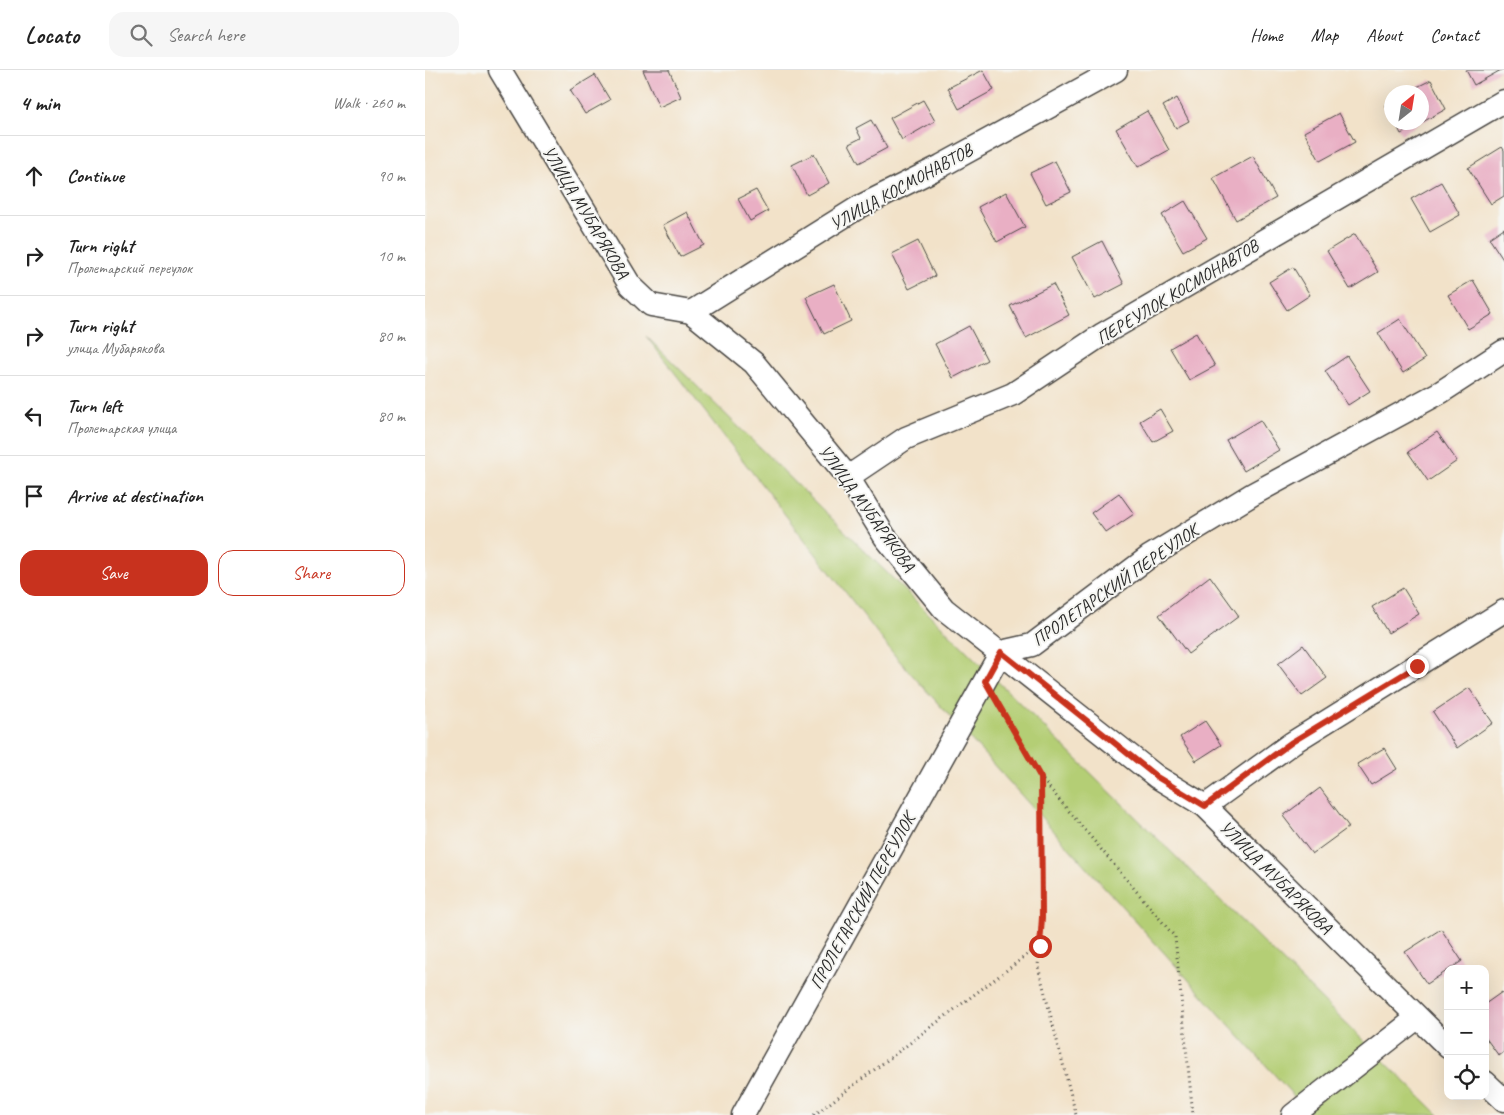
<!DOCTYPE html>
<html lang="en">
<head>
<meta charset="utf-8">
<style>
  :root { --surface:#fff; --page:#f6f6f6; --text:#222; --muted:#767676; --line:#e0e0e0; --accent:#c8321e }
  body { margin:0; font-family:Caveat,sans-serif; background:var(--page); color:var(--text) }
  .controls { position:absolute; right:15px; bottom:15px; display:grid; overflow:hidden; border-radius:10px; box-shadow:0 5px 20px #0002 }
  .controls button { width:45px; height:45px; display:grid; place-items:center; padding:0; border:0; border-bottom:1px solid var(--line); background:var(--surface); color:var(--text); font:25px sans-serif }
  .compass { position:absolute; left:959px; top:15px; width:45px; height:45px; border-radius:50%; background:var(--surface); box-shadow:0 5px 20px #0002; rotate:30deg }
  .stop { position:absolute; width:15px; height:15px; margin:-11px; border:4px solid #c8321e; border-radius:50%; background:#fff }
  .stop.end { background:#c8321e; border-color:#fff; box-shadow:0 1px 5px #0008 }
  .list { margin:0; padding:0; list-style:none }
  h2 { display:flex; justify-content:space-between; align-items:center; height:65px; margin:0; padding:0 20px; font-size:21px }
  h2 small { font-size:16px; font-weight:400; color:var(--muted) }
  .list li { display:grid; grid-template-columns:32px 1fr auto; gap:15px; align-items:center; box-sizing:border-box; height:80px; padding:0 20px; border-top:1px solid var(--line) }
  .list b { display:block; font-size:19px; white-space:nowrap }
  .list p { margin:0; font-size:16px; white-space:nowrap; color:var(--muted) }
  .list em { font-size:16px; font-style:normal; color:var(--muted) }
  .actions { display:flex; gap:10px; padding:15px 20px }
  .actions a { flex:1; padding:11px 0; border:1px solid var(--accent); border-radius:15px; text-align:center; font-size:18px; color:var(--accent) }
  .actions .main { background:var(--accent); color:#fff }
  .icon { flex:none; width:28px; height:28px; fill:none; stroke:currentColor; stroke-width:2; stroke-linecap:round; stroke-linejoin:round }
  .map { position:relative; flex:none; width:1079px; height:1045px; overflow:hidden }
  header { display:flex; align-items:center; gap:30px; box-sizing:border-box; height:70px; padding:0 25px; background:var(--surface); border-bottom:1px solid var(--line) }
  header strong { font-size:24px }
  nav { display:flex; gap:28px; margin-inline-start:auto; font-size:18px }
  .search { width:350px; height:45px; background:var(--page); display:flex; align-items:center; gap:12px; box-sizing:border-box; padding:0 18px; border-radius:15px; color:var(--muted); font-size:19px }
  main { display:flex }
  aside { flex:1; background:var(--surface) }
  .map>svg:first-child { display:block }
  .green { fill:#b4ce74; stroke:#707c50 }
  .building { fill:#e9afc4 }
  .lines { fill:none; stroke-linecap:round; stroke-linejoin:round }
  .minor-casing { stroke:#494643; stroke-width:25 }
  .path { stroke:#494643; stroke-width:3; stroke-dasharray:1 4; stroke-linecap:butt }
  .minor { stroke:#fff; stroke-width:22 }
  .route { stroke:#c8321e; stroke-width:6 }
  .labels { text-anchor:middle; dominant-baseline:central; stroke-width:4; stroke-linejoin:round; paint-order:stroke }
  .street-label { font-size:18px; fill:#2b2b2b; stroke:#f6f6f2 }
</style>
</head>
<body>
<header>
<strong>Locato</strong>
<div class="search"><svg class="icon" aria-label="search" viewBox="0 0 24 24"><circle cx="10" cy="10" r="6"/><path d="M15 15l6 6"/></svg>Search here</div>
<nav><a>Home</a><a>Map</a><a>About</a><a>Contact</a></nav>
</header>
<main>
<aside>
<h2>4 min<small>Walk · 260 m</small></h2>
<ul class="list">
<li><svg class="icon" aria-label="ahead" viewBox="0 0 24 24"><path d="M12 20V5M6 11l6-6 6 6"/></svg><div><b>Continue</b></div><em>90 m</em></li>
<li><svg class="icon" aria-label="right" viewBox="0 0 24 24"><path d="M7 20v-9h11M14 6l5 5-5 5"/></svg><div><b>Turn right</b><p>Пролетарский переулок</p></div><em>10 m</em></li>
<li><svg class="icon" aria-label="right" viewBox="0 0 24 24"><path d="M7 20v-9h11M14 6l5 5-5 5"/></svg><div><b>Turn right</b><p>улица Мубарякова</p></div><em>80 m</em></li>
<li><svg class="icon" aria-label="left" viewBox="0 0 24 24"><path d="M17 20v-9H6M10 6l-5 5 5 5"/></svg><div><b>Turn left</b><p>Пролетарская улица</p></div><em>80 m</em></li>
<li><svg class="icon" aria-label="arrive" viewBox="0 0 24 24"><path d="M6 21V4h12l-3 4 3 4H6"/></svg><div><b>Arrive at destination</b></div></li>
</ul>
<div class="actions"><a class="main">Save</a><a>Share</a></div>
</aside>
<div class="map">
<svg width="1079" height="1045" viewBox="0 0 1079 1045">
  <rect width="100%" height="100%" fill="#f6f6f2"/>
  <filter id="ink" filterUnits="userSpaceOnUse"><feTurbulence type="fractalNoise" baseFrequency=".02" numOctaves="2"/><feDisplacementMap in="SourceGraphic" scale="10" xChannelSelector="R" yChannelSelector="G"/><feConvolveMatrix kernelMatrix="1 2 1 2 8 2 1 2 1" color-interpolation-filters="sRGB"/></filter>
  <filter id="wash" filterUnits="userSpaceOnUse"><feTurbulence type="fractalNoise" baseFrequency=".0096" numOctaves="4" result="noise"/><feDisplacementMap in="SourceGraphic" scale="20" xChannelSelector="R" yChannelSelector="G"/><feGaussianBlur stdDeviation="1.12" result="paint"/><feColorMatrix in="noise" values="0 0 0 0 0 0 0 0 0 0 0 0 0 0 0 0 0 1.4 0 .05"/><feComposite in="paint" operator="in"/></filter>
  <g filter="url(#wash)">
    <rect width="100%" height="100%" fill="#f2e2c9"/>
    <path class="green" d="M 221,266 L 1014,1045 L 886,1045 L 471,587 Z"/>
    <g id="blocks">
      <path class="building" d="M 218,0 L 244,0 L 256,27 L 234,37 Z
        M 558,0 L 569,20 L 534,39 L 523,18 Z
        M 1041,0 L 1076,0 L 1049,15 Z
        M 170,5 L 185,30 L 160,44 L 145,20 Z
        M 1006,10 L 1021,39 L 976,64 L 970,52 L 996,52 L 996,22 L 982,22 Z
        M 752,28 L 764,51 L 751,58 L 738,36 Z
        M 498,30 L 510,51 L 477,70 L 465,48 Z
        M 966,31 L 966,46 L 960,34 Z
        M 722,41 L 744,80 L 713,97 L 691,59 Z
        M 914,43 L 930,72 L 895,91 L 879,62 Z
        M 446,50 L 462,78 L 434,93 L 424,74 L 436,68 L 431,58 Z
        M 1077,77 L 1079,80 L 1079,126 L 1066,134 L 1043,98 Z
        M 389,84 L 404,113 L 382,125 L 367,95 Z
        M 828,86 L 851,128 L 811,150 L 788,108 Z
        M 630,91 L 646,122 L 621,134 L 605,103 Z
        M 1016,112 L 1035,145 L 1005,162 L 986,129 Z
        M 331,120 L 343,141 L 325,151 L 313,129 Z
        M 581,122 L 600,157 L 572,172 L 553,137 Z
        M 760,131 L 782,168 L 758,181 L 737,145 Z
        M 262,142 L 279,175 L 255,187 L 238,155 Z
        M 1079,158 L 1079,191 L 1064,168 Z
        M 930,164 L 953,202 L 925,219 L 902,181 Z
        M 493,171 L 510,206 L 484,219 L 467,184 Z
        M 677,171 L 699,214 L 670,229 L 647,187 Z
        M 868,197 L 885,225 L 862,240 L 844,212 Z
        M 1048,210 L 1068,244 L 1043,259 L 1023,225 Z
        M 409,214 L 426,251 L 399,264 L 381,227 Z
        M 628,214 L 644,245 L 601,268 L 585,236 Z
        M 975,249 L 1000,289 L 978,303 L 953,263 Z
        M 544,256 L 562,290 L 528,308 L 510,274 Z
        M 771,263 L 790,296 L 764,310 L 745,278 Z
        M 922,286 L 945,321 L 923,335 L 900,301 Z
        M 735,339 L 748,361 L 728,372 L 715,351 Z
        M 835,350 L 854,380 L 819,401 L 801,370 Z
        M 1012,362 L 1032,391 L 1003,411 L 983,382 Z
        M 694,423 L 709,444 L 681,463 L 666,443 Z
        M 785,506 L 814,546 L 763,584 L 734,545 Z
        M 978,518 L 994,544 L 963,563 L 947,537 Z
        M 878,575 L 902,608 L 877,626 L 853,594 Z
        M 1044,618 L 1068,653 L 1032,678 L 1008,642 Z
        M 780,651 L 796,675 L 771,691 L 755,667 Z
        M 959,678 L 972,699 L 946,715 L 932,694 Z
        M 895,718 L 924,757 L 887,784 L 858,746 Z
        M 1016,859 L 1037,891 L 1002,914 L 980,882 Z
        M 1077,922 L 1079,925 L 1079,982 L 1074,986 L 1060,967 L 1060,934 Z"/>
    </g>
  </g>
  <g filter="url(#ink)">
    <use href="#blocks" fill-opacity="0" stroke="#494643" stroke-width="1"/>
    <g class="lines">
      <g class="minor-casing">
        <path id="minor" d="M 75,0 L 205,215 L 226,235 L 266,242 L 329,293 L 423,407 L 460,467 L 519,539 L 732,707 L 780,736 L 1023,977
          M 266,242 L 434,137 L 516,96 L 691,0
          M 423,407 L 481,368 L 588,324 L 678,264 L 1079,31
          M 780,736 L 867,673 L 1079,541
          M 1060,1012 L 1079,1030
          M 318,1045 L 576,582 L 607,575 L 724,487 L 828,424 L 1016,322 L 1079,281
          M 868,1045 L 992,948"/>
      </g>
      <path class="path" d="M 572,633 L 616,708 L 750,867 L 768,1045
        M 616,708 L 617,847 L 613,896 L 651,1045
        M 389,1045 L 614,876"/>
      <use href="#minor" class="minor"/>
    </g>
  </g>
  <g class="lines" filter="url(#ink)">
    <path class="route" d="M 615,876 L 617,847 L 616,708 L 560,611 L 576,582 L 732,707 L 780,736 L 867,672 L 992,596"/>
  </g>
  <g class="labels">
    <g class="street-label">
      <text transform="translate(476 117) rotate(-29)">УЛИЦА КОСМОНАВТОВ</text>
      <text transform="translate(161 142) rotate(59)">УЛИЦА МУБАРЯКОВА</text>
      <text transform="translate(752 222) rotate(-31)">ПЕРЕУЛОК КОСМОНАВТОВ</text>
      <text transform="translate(442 438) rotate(54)">УЛИЦА МУБАРЯКОВА</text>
      <text transform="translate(690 515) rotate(-35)">ПРОЛЕТАРСКИЙ ПЕРЕУЛОК</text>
      <text transform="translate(851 807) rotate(45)">УЛИЦА МУБАРЯКОВА</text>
      <text transform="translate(437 831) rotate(-61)">ПРОЛЕТАРСКИЙ ПЕРЕУЛОК</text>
    </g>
  </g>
</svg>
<div class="controls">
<button>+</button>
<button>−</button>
<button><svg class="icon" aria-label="locate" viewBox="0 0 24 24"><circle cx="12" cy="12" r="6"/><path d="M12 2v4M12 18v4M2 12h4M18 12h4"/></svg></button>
</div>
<svg class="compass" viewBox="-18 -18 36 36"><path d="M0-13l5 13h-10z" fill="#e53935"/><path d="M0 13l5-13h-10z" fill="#767676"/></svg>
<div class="stop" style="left:615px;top:876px"></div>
<div class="stop end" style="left:992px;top:596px"></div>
</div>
</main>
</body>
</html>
